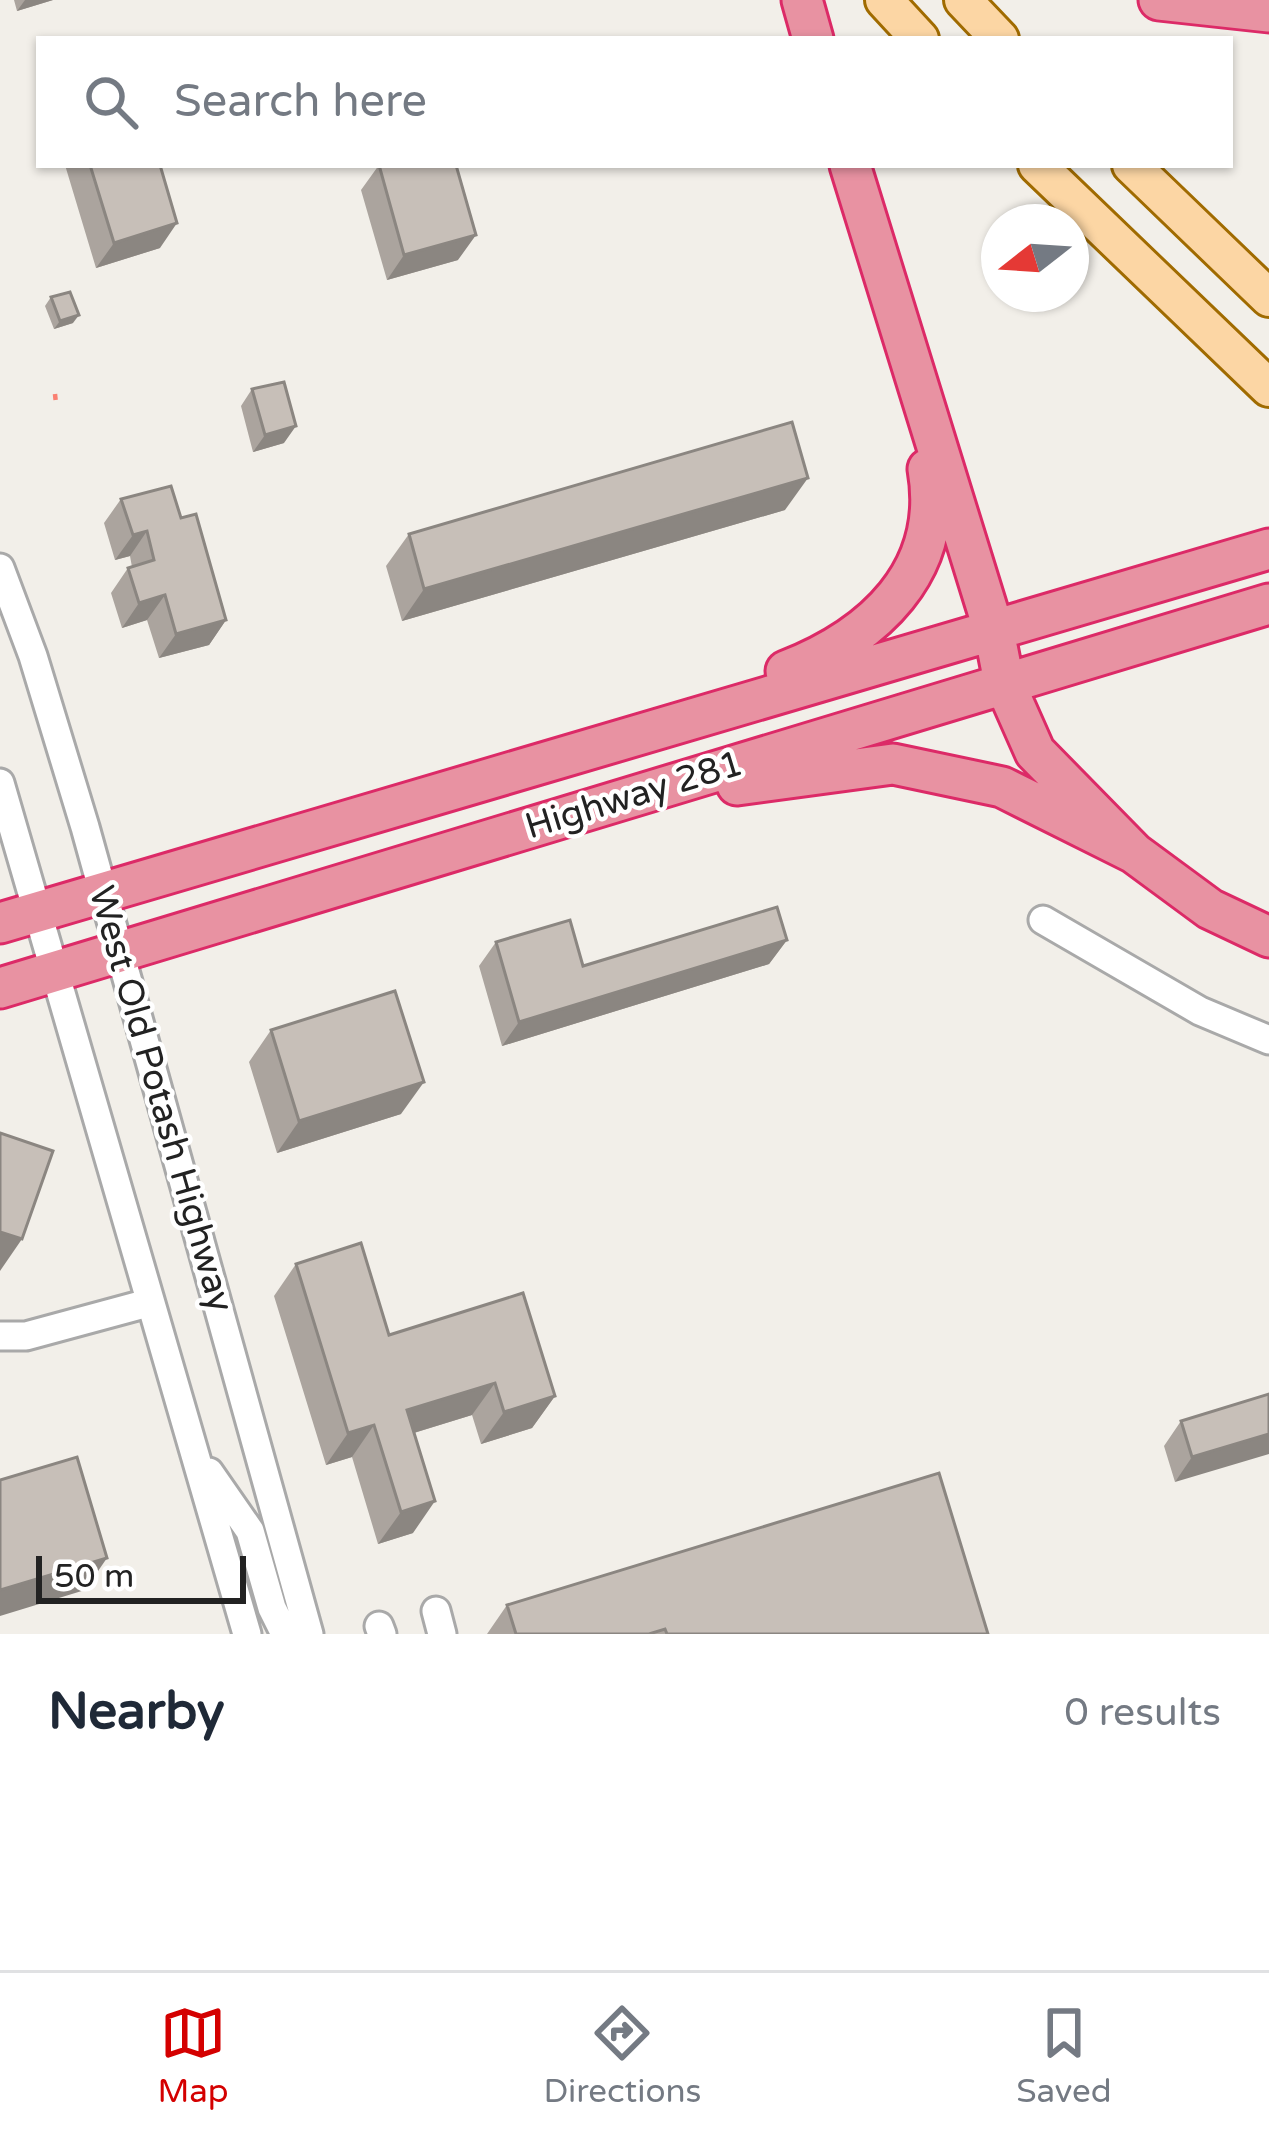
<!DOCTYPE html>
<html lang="en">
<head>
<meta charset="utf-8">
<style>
  :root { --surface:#fff; --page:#f2f2f3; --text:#1f2937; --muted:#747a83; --line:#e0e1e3; --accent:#d40000 }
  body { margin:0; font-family:"Varela Round",sans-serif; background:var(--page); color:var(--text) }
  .compass { position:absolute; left:981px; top:204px; width:108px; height:108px; border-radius:50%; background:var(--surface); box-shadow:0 3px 9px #0004; rotate:253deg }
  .scale { position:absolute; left:36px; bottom:30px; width:210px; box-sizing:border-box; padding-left:12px; border:6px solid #222; border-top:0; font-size:33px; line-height:42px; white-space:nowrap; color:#222; -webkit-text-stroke:9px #fff; paint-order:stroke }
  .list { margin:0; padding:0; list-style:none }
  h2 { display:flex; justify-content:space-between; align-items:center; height:156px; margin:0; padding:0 48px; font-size:51px }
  h2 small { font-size:39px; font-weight:400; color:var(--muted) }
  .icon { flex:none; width:66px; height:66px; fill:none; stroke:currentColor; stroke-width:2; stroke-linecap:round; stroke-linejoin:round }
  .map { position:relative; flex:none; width:1269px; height:1634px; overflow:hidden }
  .search { position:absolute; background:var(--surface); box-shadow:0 3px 9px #0004; left:36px; right:36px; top:36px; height:132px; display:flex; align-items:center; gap:30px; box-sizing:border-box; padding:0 42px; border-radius:0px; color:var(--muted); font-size:45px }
  .sheet { height:336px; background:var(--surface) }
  nav { display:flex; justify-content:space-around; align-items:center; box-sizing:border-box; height:168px; border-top:3px solid var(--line); background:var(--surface); font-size:33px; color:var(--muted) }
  nav a { display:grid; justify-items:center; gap:6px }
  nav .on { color:var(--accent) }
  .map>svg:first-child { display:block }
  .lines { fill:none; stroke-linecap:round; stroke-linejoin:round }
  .minor-casing { stroke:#a9a9a9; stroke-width:33 }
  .major-casing { stroke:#a06b00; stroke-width:42 }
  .highway-casing { stroke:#dc2a67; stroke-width:45 }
  .path { stroke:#fa8072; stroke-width:4.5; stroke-dasharray:6 6; stroke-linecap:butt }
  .minor { stroke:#fff; stroke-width:27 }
  .major { stroke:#fcd6a4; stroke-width:36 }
  .highway { stroke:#e892a2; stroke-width:39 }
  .wall { fill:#aba49e }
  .shaded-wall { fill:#8b8681 }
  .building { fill:#c7bfb8; stroke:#8b8681; stroke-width:3 }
  .labels { text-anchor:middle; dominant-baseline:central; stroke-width:9; stroke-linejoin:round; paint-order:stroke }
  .street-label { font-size:36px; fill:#222; stroke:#fff }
</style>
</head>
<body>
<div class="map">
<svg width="1269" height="1634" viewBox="0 0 1269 1634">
  <rect width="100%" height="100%" fill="#f2efe9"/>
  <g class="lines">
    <g class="minor-casing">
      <path id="minor" d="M 0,568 L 33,656 L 85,827 L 309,1634
        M 0,783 L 247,1634
        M 1043,920 L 1200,1011 L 1269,1040
        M 0,1336 L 26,1336 L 148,1303
        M 209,1472 L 250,1531 L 272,1608 L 285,1634
        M 436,1611 L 442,1634
        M 379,1626 L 382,1634"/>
    </g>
    <g class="major-casing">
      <path id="major" d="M 884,0 L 920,39
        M 963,0 L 1000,39
        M 1037,165 L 1269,388
        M 1131,165 L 1269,298"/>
    </g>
    <g class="highway-casing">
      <path id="highway" d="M 802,0 L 813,39
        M 1159,0 L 1269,12
        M 850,165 L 994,631 L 1004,682 L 1035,752 L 1134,853
        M 786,671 C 873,637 946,572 928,469
        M 737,785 L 893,764 L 1002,787 L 1134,853 L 1210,909 L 1269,937
        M 0,923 L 1269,549
        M 0,988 L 1269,604"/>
    </g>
    <path class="path" d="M 55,394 L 56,404"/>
    <use href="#minor" class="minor"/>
    <use href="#major" class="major"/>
    <use href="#highway" class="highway"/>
  </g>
  <path class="wall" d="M 14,0 L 53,0 L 17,11 Z
    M 65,165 L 160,165 L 160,248 L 96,268 Z
    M 379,165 L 458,260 L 387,280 L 361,190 Z
    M 51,297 L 73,323 L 54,329 L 45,306 Z
    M 252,389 L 284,443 L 253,452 L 241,406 Z
    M 121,499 L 181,518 L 226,620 L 209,645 L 159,658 L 147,620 L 122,628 L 111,593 L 128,568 L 132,567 L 130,556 L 115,560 L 104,523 Z
    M 785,510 L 402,621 L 386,566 L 409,534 Z
    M 787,940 L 769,964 L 502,1046 L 479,966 L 496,942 L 583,966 Z
    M 271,1030 L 401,1114 L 277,1153 L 249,1062 Z
    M 296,1264 L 389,1335 L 555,1396 L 532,1428 L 481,1444 L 472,1415 L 414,1433 L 413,1533 L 378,1544 L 352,1457 L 326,1465 L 274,1296 Z
    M 1269,1394 L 1175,1482 L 1164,1446 L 1181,1421 Z
    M 507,1605 L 988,1634 L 487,1634 Z"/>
  <path class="shaded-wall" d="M 25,0 L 53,0 L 17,11 Z
    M 177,223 L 160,248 L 96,268 L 114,243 Z
    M 476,235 L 458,260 L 387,280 L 404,255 Z
    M 79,315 L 73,323 L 54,329 L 60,321 Z
    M 296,426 L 284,443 L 253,452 L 265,435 Z
    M 808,478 L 785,510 L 402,621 L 424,589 Z
    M 147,531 L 130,556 L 115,560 L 133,535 Z
    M 165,595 L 147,620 L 122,628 L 139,603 Z
    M 226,620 L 209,645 L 159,658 L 176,634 Z
    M 787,940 L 769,964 L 502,1046 L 519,1022 Z
    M 424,1082 L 401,1114 L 277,1153 L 299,1121 Z
    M 0,1232 L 22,1239 L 0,1271 Z
    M 495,1383 L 472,1415 L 384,1442 L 407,1410 Z
    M 555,1396 L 532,1428 L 481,1444 L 504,1412 Z
    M 374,1425 L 352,1457 L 326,1465 L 348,1433 Z
    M 1269,1434 L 1269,1454 L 1175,1482 L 1192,1457 Z
    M 435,1501 L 413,1533 L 378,1544 L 401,1512 Z
    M 107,1558 L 85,1590 L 0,1616 L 0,1590 Z"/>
  <path class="building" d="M 90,165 L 160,165 L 177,223 L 114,243 Z
    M 379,165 L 456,165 L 476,235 L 404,255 Z
    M 70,292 L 79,315 L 60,321 L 51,297 Z
    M 284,382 L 296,426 L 265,435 L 252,389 Z
    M 792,422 L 808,478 L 424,589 L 409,534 Z
    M 171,486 L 181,518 L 196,514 L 226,620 L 176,634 L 165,595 L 139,603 L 128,568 L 154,560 L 147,531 L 133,535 L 121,499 Z
    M 777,907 L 787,940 L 519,1022 L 496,942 L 570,920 L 583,966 Z
    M 395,991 L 424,1082 L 299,1121 L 271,1030 Z
    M 0,1133 L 53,1151 L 22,1239 L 0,1232 Z
    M 361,1243 L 389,1335 L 523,1293 L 555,1396 L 504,1412 L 495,1383 L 407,1410 L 435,1501 L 401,1512 L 374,1425 L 348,1433 L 296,1264 Z
    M 1269,1394 L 1269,1434 L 1192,1457 L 1181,1421 Z
    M 77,1457 L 107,1558 L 0,1590 L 0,1480 Z
    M 939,1473 L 988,1634 L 667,1634 L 665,1629 L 649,1634 L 516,1634 L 507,1605 Z"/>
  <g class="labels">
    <g class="street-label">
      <text transform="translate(634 795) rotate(-17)">Highway 281</text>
      <text transform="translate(161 1099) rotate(74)">West Old Potash Highway</text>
    </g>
  </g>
</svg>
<svg class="compass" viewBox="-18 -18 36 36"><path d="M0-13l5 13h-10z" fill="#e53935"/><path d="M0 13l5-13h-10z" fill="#747a83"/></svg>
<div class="scale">50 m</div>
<div class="search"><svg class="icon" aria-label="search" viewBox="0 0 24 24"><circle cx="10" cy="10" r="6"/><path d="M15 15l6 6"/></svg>Search here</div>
</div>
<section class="sheet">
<h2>Nearby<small>0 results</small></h2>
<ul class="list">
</ul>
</section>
<nav>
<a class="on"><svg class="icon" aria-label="map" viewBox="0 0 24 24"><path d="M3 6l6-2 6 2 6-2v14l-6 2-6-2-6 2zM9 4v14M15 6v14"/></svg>Map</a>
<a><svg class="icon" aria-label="directions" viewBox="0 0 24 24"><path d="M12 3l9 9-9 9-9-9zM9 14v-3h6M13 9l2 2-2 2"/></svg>Directions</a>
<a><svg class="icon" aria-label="saved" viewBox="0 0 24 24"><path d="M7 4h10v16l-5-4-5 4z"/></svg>Saved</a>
</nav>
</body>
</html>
